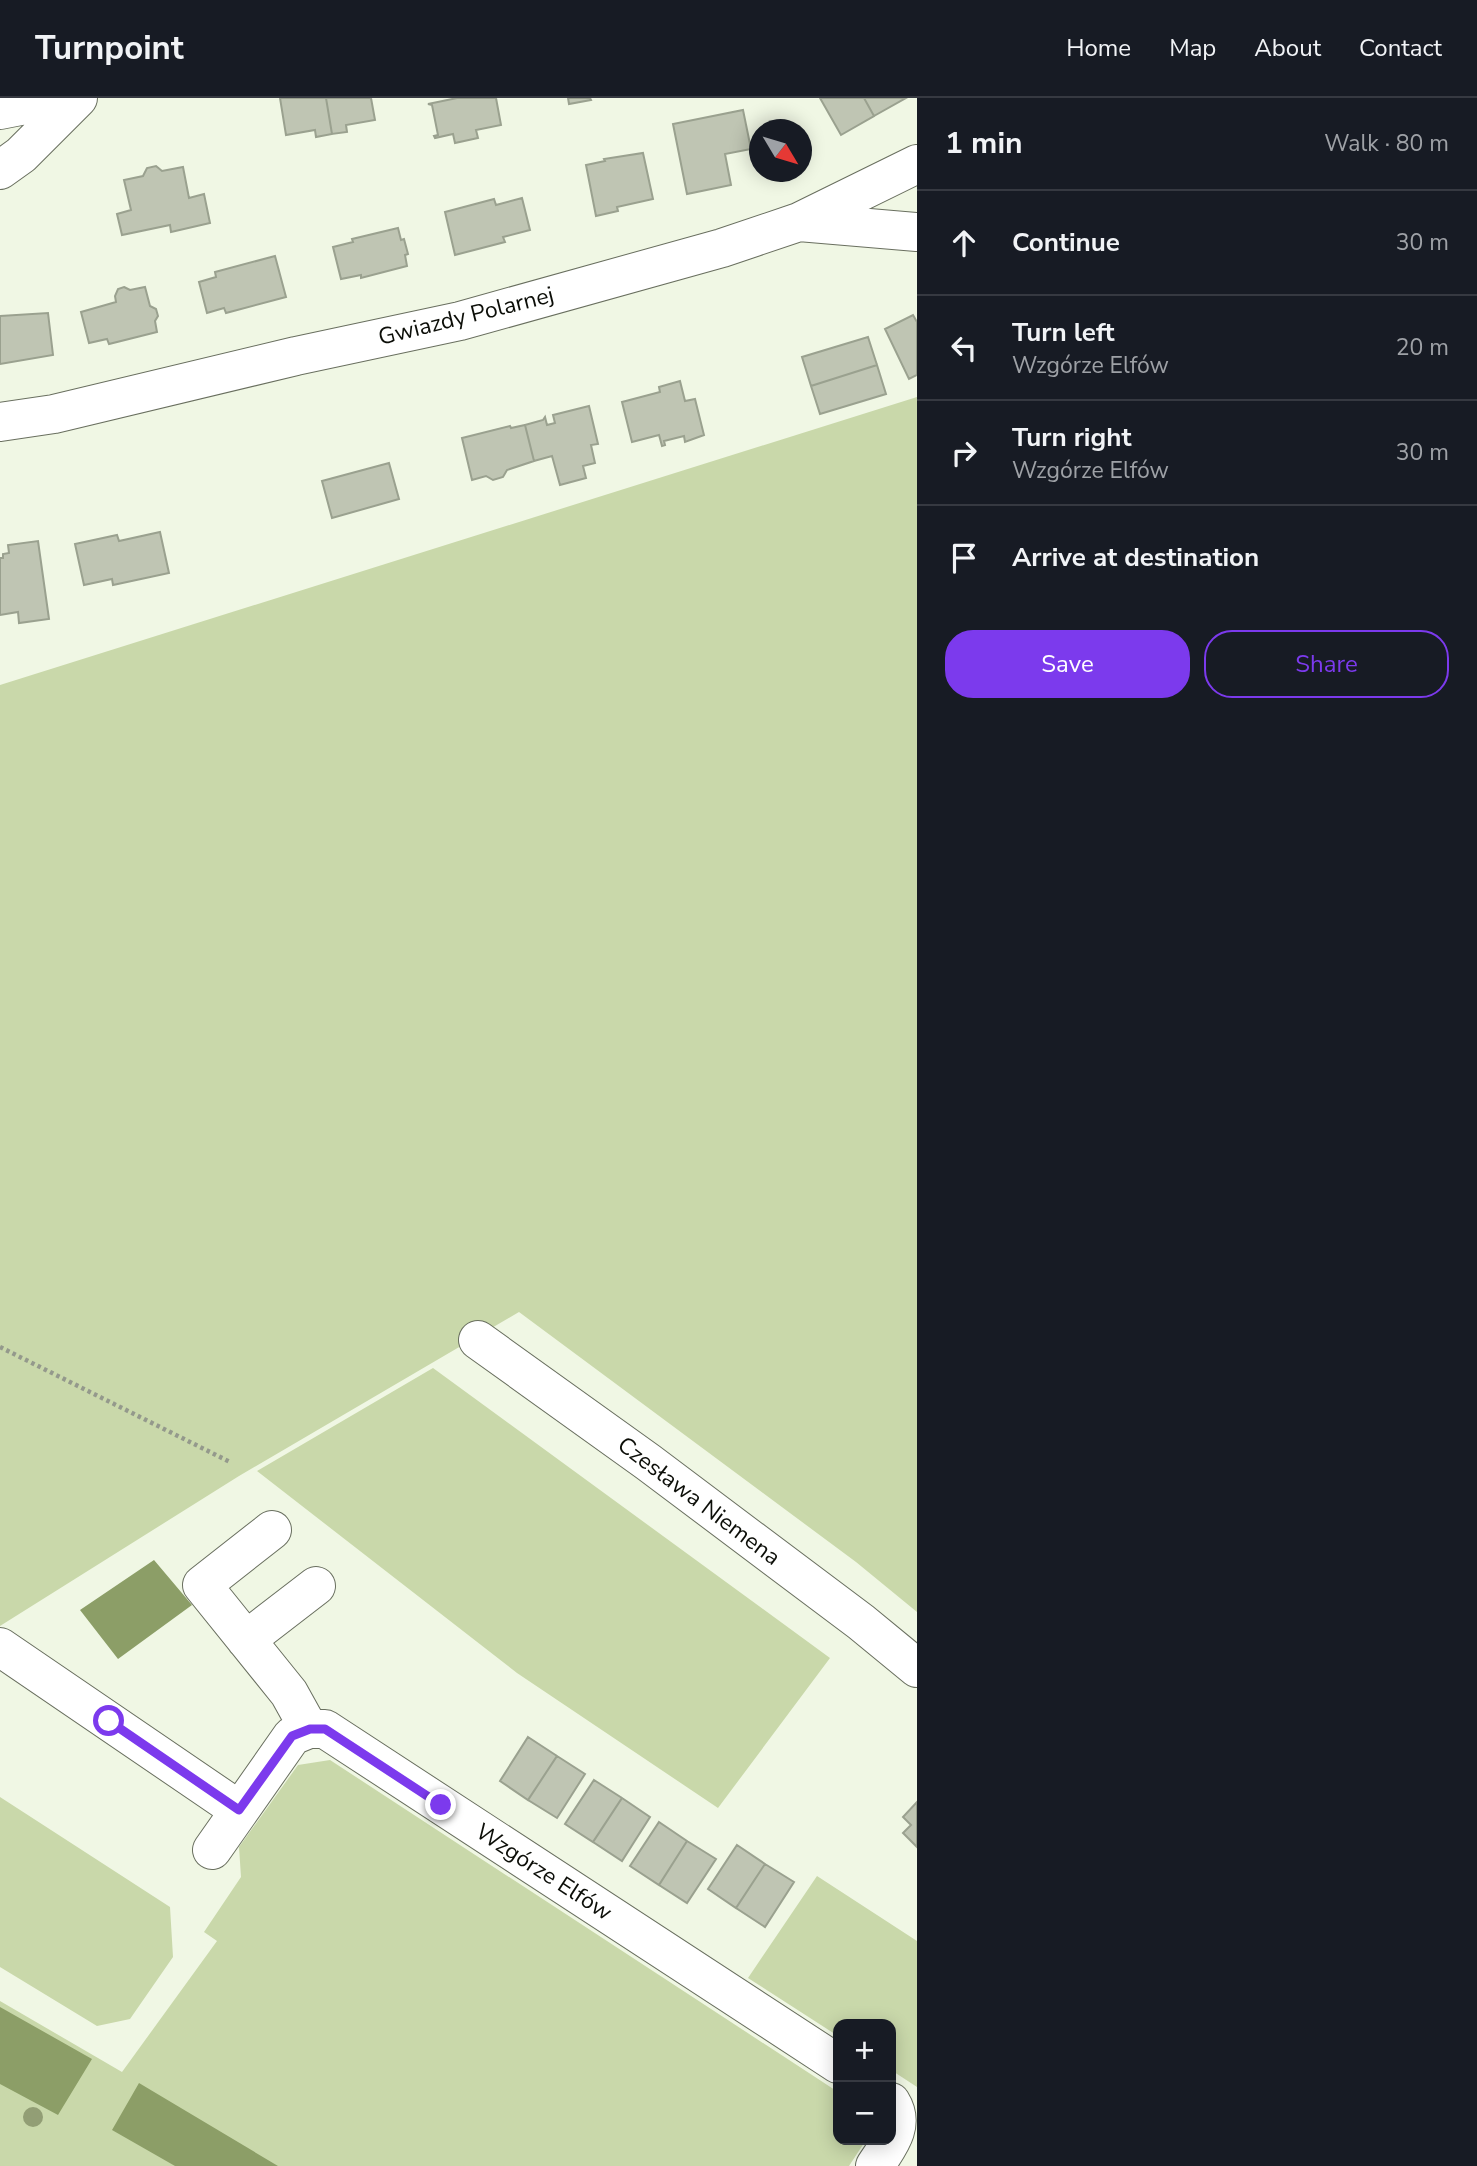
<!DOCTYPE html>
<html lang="en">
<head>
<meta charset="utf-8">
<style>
  :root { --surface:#171b24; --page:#242831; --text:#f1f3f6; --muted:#9ea1a6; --line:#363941; --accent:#7c3aed }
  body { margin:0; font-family:"Nunito Sans",sans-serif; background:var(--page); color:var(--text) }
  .controls { position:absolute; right:21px; bottom:21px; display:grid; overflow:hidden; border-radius:14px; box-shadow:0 4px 18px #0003 }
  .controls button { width:63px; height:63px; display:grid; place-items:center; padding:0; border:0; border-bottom:2px solid var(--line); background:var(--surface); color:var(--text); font:35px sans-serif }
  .compass { position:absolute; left:749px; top:21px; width:63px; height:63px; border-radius:50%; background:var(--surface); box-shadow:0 4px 18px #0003; rotate:128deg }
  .stop { position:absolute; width:21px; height:21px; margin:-16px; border:5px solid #7c3aed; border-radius:50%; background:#fff }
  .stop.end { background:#7c3aed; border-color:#fff; box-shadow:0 2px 7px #0008 }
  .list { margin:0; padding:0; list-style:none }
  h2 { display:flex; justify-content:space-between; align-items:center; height:91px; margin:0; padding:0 28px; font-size:30px }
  h2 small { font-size:23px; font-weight:400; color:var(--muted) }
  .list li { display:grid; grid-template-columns:46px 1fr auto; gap:21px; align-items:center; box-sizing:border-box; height:105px; padding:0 28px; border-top:2px solid var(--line) }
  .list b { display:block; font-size:26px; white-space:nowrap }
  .list p { margin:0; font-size:23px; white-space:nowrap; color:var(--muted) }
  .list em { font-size:23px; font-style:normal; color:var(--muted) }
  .actions { display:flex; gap:14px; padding:21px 28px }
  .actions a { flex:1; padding:16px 0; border:2px solid var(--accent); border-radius:28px; text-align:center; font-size:24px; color:var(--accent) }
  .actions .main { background:var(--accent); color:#fff }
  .icon { flex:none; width:38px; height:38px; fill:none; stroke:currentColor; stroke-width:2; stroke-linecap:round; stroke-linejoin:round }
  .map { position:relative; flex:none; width:917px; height:2068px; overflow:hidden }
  header { display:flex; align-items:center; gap:42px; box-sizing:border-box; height:98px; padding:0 35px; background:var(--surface); border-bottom:2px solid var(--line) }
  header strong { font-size:33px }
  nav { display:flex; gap:38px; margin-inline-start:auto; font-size:24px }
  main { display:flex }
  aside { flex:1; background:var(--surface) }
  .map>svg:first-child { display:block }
  .green { fill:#c9d8aa }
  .water { fill:#8c9e67 }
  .building { fill:#bfc5b3; stroke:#9aa18f; stroke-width:2 }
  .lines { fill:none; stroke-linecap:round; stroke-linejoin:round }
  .minor-casing { stroke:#696f5f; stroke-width:40 }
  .path { stroke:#94998c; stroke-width:4.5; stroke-dasharray:3.5 3.5; stroke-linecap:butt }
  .minor { stroke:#fff; stroke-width:38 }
  .tree { fill:#929e75 }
  .route { stroke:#7c3aed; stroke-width:9 }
  .labels { text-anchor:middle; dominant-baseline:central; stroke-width:6; stroke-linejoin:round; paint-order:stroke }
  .street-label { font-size:23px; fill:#0c0e08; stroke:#fff }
</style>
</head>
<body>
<header>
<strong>Turnpoint</strong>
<nav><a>Home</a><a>Map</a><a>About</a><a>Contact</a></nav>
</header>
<main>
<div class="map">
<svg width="917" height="2068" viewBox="0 0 917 2068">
  <rect width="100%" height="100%" fill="#f0f7e4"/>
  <path class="green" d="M 917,299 L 917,1514 L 856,1464 L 519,1214 L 239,1378 L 0,1528 L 0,587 Z
    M 433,1270 L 830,1560 L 718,1710 L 517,1575 L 257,1373 Z
    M 330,1662 L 838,1994 L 838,2042 L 866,2042 L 849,2068 L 0,2068 L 0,1903 L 122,1974 L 217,1843 L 204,1834 L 241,1779 L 239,1749 L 298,1667 Z
    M 0,1699 L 170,1809 L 173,1859 L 130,1921 L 97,1928 L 0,1869 Z
    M 817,1778 L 917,1843 L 917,1989 L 891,1972 L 891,1926 L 838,1926 L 838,1938 L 748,1880 Z"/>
  <path class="water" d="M 154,1462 L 192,1507 L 118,1561 L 80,1512 Z
    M 0,1909 L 92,1961 L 58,2017 L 0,1986 Z
    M 139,1985 L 278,2068 L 175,2068 L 112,2032 Z"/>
  <path class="building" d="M 280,0 L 326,0 L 332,36 L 316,39 L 315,32 L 286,37 Z
    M 326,0 L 371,0 L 375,22 L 346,27 L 347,34 L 332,36 Z
    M 457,0 L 496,0 L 501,27 L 476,32 L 478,40 L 455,45 L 453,36 L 435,40 L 434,38 L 438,37 L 432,7 L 428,6 Z
    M 568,0 L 590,0 L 591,2 L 569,6 Z
    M 820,0 L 864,0 L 874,18 L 841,37 Z
    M 864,0 L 906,0 L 874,18 Z
    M 743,12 L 751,51 L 725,56 L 731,87 L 687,96 L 673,26 Z
    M 643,55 L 653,101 L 617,109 L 618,113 L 596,118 L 586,67 L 605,63 L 604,61 Z
    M 156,68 L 162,73 L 183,69 L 189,100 L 204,96 L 210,125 L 171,134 L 170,127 L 122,137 L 117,116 L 131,112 L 124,82 L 143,78 L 147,70 Z
    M 522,100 L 530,132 L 503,139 L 505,144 L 455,157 L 445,114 L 494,101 L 496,107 Z
    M 398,130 L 401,142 L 404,141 L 408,156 L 405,157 L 407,168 L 361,180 L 361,177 L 341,181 L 333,149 L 353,144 L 352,141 Z
    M 275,158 L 286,199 L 226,215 L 224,210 L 207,215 L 199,184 L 216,179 L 215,174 Z
    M 124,189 L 130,192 L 145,189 L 150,208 L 156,211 L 158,218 L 155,223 L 157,234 L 109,246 L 107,241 L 89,245 L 81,214 L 116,204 L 115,198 L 118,191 Z
    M 48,215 L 53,257 L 0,266 L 0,218 Z
    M 913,217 L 917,224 L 917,277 L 909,281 L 885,231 Z
    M 868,239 L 877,267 L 811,288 L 802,259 Z
    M 877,267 L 886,296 L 820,316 L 811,288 Z
    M 680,283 L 685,303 L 695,301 L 704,337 L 685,344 L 684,338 L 664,343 L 665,347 L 662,348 L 659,337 L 632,344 L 622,304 L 660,294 L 659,289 Z
    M 589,308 L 598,346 L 591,347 L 595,365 L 583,368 L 586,380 L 560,387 L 552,358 L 534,363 L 525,327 L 543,322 L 545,319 L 547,327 L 555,325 L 553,317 Z
    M 525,327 L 534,363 L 507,372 L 503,379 L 493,382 L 486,378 L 472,382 L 462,340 L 510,328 L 511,330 Z
    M 389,365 L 399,401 L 332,420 L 322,383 Z
    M 160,434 L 169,475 L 113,487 L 112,481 L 84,487 L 75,446 L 117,437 L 119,443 Z
    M 38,443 L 49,521 L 19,525 L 18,514 L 0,517 L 0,460 L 3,460 L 3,456 L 9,455 L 8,447 Z
    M 528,1639 L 557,1658 L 528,1702 L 500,1683 Z
    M 557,1658 L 585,1676 L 557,1720 L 528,1702 Z
    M 594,1682 L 622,1700 L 593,1744 L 565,1726 Z
    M 622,1700 L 650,1719 L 622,1763 L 593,1744 Z
    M 917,1704 L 917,1749 L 903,1735 L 911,1727 L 903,1719 Z
    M 659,1724 L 687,1743 L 659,1787 L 630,1768 Z
    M 687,1743 L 716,1761 L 687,1805 L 659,1787 Z
    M 737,1747 L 765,1766 L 736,1810 L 708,1791 Z
    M 765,1766 L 794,1784 L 765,1829 L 736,1810 Z"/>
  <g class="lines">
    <g class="minor-casing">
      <path id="minor" d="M 0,12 L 61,0
        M 0,72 L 21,57 L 78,0
        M 799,124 L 917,134
        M 0,324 L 54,316 L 296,258 L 460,223 L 722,150 L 799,124 L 917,66
        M 478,1242 L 648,1364 L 861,1524 L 917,1570
        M 272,1432 L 202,1487 L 289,1595 L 309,1631
        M 246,1542 L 316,1488
        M 0,1549 L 239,1712
        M 212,1752 L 292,1638 L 309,1631 L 325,1631 L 838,1966
        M 875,2068 C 888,2048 906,2028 891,2004"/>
    </g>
    <path class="path" d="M 0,1249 L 230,1364"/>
    <use href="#minor" class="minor"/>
  </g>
  <circle class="tree" cx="33" cy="2019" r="10"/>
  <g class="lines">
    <path class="route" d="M 109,1623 L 239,1712 L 292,1638 L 310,1631 L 325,1631 L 441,1707"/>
  </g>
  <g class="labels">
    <g class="street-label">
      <text transform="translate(466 218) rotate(-14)">Gwiazdy Polarnej</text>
      <text transform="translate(699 1403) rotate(37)">Czesława Niemena</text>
      <text transform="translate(544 1774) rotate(33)">Wzgórze Elfów</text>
    </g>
  </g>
</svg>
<div class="controls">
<button>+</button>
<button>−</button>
</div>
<svg class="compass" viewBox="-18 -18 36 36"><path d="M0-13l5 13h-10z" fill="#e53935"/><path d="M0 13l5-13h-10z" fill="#9ea1a6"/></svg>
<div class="stop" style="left:109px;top:1623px"></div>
<div class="stop end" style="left:441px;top:1707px"></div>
</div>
<aside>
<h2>1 min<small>Walk · 80 m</small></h2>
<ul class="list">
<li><svg class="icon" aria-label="ahead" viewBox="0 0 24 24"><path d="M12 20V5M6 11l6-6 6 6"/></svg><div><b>Continue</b></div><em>30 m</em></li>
<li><svg class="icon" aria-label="left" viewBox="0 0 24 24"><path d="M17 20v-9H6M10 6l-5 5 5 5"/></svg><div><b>Turn left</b><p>Wzgórze Elfów</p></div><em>20 m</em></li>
<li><svg class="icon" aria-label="right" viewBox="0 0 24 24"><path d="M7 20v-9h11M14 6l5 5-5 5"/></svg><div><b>Turn right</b><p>Wzgórze Elfów</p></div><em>30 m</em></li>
<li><svg class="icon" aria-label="arrive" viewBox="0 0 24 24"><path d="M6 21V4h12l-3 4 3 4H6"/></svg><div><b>Arrive at destination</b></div></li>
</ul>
<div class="actions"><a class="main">Save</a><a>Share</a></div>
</aside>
</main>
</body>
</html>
